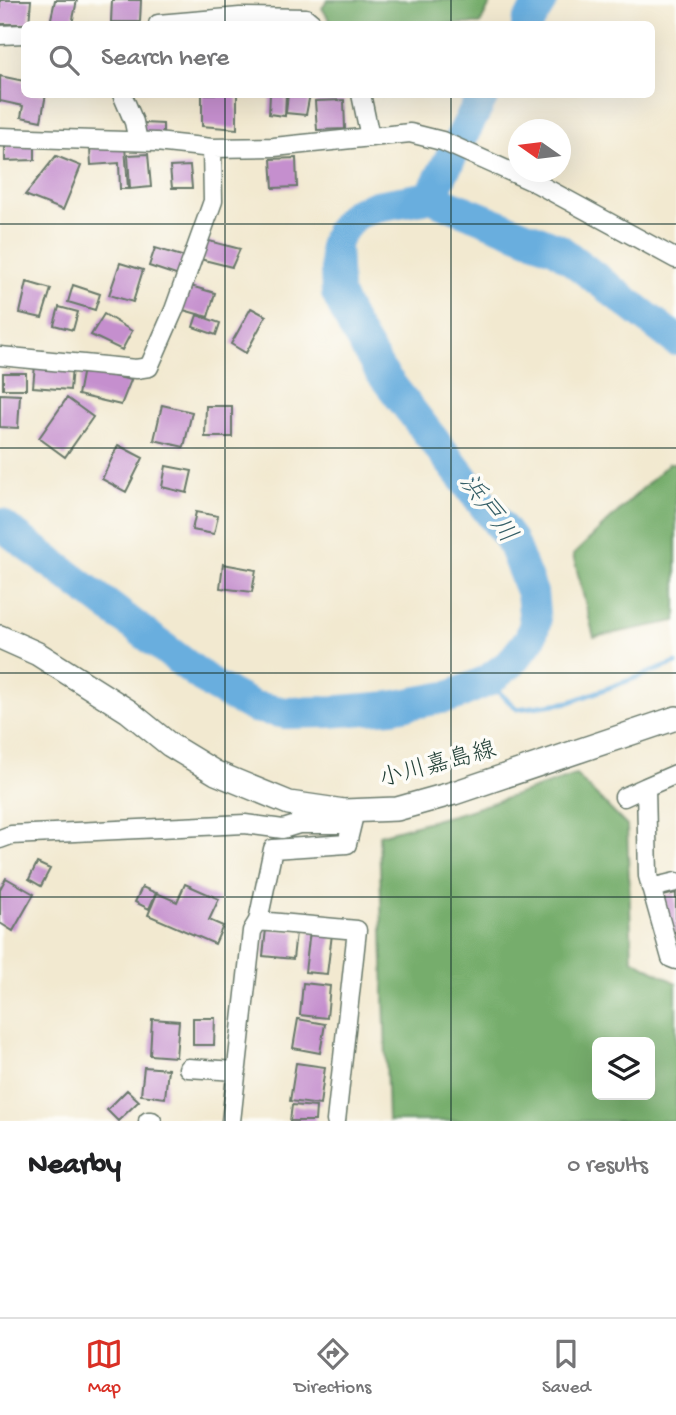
<!DOCTYPE html>
<html lang="en">
<head>
<meta charset="utf-8">
<style>
  :root { --surface:#fff; --page:#f6f6f6; --text:#202124; --muted:#757577; --line:#e0e0e0; --accent:#d93025 }
  body { margin:0; font-family:"Gochi Hand","Klee One",sans-serif; background:var(--page); color:var(--text) }
  .controls { position:absolute; right:21px; bottom:21px; display:grid; overflow:hidden; border-radius:10px; box-shadow:0 7px 28px #0002 }
  .controls button { width:63px; height:63px; display:grid; place-items:center; padding:0; border:0; border-bottom:2px solid var(--line); background:var(--surface); color:var(--text); font:35px sans-serif }
  .compass { position:absolute; left:508px; top:119px; width:63px; height:63px; border-radius:50%; background:var(--surface); box-shadow:0 7px 28px #0002; rotate:284deg }
  .list { margin:0; padding:0; list-style:none }
  h2 { display:flex; justify-content:space-between; align-items:center; height:91px; margin:0; padding:0 28px; font-size:30px }
  h2 small { font-size:23px; font-weight:400; color:var(--muted) }
  .icon { flex:none; width:38px; height:38px; fill:none; stroke:currentColor; stroke-width:2; stroke-linecap:round; stroke-linejoin:round }
  .map { position:relative; flex:none; width:676px; height:1121px; overflow:hidden }
  .search { position:absolute; background:var(--surface); box-shadow:0 7px 28px #0002; left:21px; right:21px; top:21px; height:77px; display:flex; align-items:center; gap:18px; box-sizing:border-box; padding:0 24px; border-radius:10px; color:var(--muted); font-size:26px }
  .sheet { height:196px; background:var(--surface) }
  nav { display:flex; justify-content:space-around; align-items:center; box-sizing:border-box; height:98px; border-top:2px solid var(--line); background:var(--surface); font-size:19px; color:var(--muted) }
  nav a { display:grid; justify-items:center; gap:4px }
  nav .on { color:var(--accent) }
  .map>svg:first-child { display:block }
  .forest { fill:#76ad6c; stroke:#4a7550; stroke-width:2; fill-rule:evenodd }
  .lines { fill:none; stroke-linecap:round; stroke-linejoin:round }
  .stream { stroke:#69aede; stroke-width:5 }
  .river { stroke:#69aede; stroke-width:32 }
  .building { fill:#c58fce }
  .minor-casing { stroke:#69796b; stroke-width:21 }
  .major-casing { stroke:#69796b; stroke-width:26 }
  .minor { stroke:#fff; stroke-width:18 }
  .major { stroke:#fff; stroke-width:23 }
  .grid { fill:none; stroke:#1f3d34; stroke-width:2; stroke-opacity:0.55 }
  .labels { text-anchor:middle; dominant-baseline:central; stroke-width:7; stroke-linejoin:round; paint-order:stroke }
  .street-label { font-size:24px; fill:#1f3d34; stroke:#fdfcf7 }
  .water-label { font-size:26px; font-style:italic; fill:#355f67; stroke:#fdfcf7 }
</style>
</head>
<body>
<div class="map">
<svg width="676" height="1121" viewBox="0 0 676 1121">
  <rect width="100%" height="100%" fill="#fdfcf7"/>
  <filter id="ink" filterUnits="userSpaceOnUse"><feTurbulence type="fractalNoise" baseFrequency=".0143" numOctaves="2"/><feDisplacementMap in="SourceGraphic" scale="14" xChannelSelector="R" yChannelSelector="G"/><feConvolveMatrix kernelMatrix="1 2 1 2 8 2 1 2 1" color-interpolation-filters="sRGB"/></filter>
  <filter id="wash" filterUnits="userSpaceOnUse"><feTurbulence type="fractalNoise" baseFrequency=".00686" numOctaves="4" result="noise"/><feDisplacementMap in="SourceGraphic" scale="28" xChannelSelector="R" yChannelSelector="G"/><feGaussianBlur stdDeviation="1.57" result="paint"/><feColorMatrix in="noise" values="0 0 0 0 0 0 0 0 0 0 0 0 0 0 0 0 0 1.4 0 .05"/><feComposite in="paint" operator="in"/></filter>
  <g filter="url(#wash)">
    <rect width="100%" height="100%" fill="#f2e9d0"/>
    <path class="forest" d="M 328,0 L 492,0 L 480,24 L 332,24 L 322,8 Z
      M 669,463 L 676,463 L 676,621 L 594,637 L 573,555 Z
      M 576,775 L 627,826 L 632,959 L 676,983 L 676,1121 L 388,1121 L 379,835 L 467,811 ZM 650,1042 L 650,1095 L 597,1095 L 597,1042 Z"/>
    <g class="lines">
      <path class="stream" d="M 487,681 L 517,709 L 570,702 L 676,663"/>
      <path class="river" d="M 527,24 L 542,0
        M 430,197 L 484,94
        M 0,524 L 214,686 L 254,707 L 286,713 L 328,712 L 391,707 L 452,696 L 487,681 L 511,663 L 530,639 L 535,623 L 532,593 L 511,540 L 380,371 L 353,326 L 337,293 L 335,244 L 340,232 L 354,215 L 376,206 L 430,197 L 558,249 L 676,340"/>
    </g>
    <g id="blocks">
      <path class="building" d="M 0,0 L 31,0 L 29,24 L 0,24 Z
        M 55,0 L 77,0 L 72,24 L 50,23 Z
        M 112,0 L 141,0 L 140,22 L 111,22 Z
        M 0,76 L 24,81 L 24,94 L 46,94 L 41,121 L 21,117 L 23,106 L 0,101 Z
        M 202,94 L 237,94 L 237,129 L 202,126 Z
        M 270,94 L 286,94 L 285,116 L 269,114 Z
        M 288,94 L 310,94 L 306,115 L 286,113 Z
        M 344,100 L 345,129 L 317,130 L 315,101 Z
        M 143,123 L 163,124 L 163,135 L 142,134 Z
        M 5,145 L 35,145 L 35,160 L 5,161 Z
        M 125,146 L 128,189 L 120,189 L 119,163 L 91,165 L 90,148 Z
        M 148,154 L 151,187 L 130,189 L 128,155 Z
        M 56,156 L 81,166 L 63,210 L 25,195 Z
        M 296,158 L 297,187 L 273,188 L 271,159 Z
        M 190,166 L 192,188 L 172,188 L 170,167 Z
        M 205,240 L 240,249 L 232,267 L 200,259 Z
        M 155,248 L 188,258 L 182,277 L 149,266 Z
        M 120,263 L 143,270 L 133,302 L 109,295 Z
        M 27,282 L 51,289 L 42,318 L 20,313 Z
        M 73,285 L 100,294 L 95,310 L 68,302 Z
        M 187,285 L 215,293 L 208,317 L 180,309 Z
        M 59,307 L 78,312 L 73,330 L 54,325 Z
        M 251,308 L 266,316 L 246,353 L 231,344 Z
        M 104,314 L 132,331 L 122,350 L 91,335 Z
        M 197,315 L 220,323 L 216,335 L 193,327 Z
        M 35,365 L 72,368 L 70,390 L 33,387 Z
        M 83,369 L 131,380 L 121,405 L 78,395 Z
        M 3,373 L 26,373 L 26,389 L 3,389 Z
        M 0,394 L 20,395 L 18,428 L 0,427 Z
        M 67,398 L 93,417 L 65,457 L 39,438 Z
        M 162,405 L 192,412 L 184,447 L 154,440 Z
        M 206,406 L 232,406 L 232,437 L 205,437 Z
        M 118,445 L 143,458 L 126,492 L 102,479 Z
        M 166,466 L 192,471 L 187,493 L 162,487 Z
        M 196,512 L 218,516 L 214,534 L 192,530 Z
        M 223,564 L 256,570 L 252,592 L 220,588 Z
        M 37,863 L 50,869 L 41,886 L 29,879 Z
        M 6,878 L 34,894 L 13,931 L 0,923 L 0,889 Z
        M 185,884 L 219,899 L 209,920 L 223,926 L 215,944 L 148,915 L 157,893 L 177,902 Z
        M 142,887 L 156,893 L 149,909 L 135,902 Z
        M 676,893 L 676,932 L 671,933 L 663,896 Z
        M 266,929 L 296,932 L 293,959 L 263,956 Z
        M 310,931 L 332,934 L 327,974 L 305,972 Z
        M 303,983 L 330,986 L 327,1018 L 300,1015 Z
        M 193,1018 L 215,1018 L 214,1045 L 193,1045 Z
        M 152,1019 L 179,1021 L 176,1057 L 150,1055 Z
        M 298,1019 L 325,1024 L 320,1053 L 293,1048 Z
        M 296,1063 L 325,1067 L 320,1105 L 290,1101 Z
        M 144,1067 L 168,1069 L 165,1098 L 141,1095 Z
        M 127,1090 L 139,1101 L 118,1121 L 107,1110 Z
        M 292,1105 L 316,1107 L 315,1121 L 290,1121 Z"/>
    </g>
  </g>
  <g filter="url(#ink)">
    <use href="#blocks" fill-opacity="0" stroke="#69796b" stroke-width="2"/>
    <g class="lines">
      <g class="minor-casing">
        <path id="minor" d="M 158,24 L 240,17 L 306,18 L 313,24
          M 0,35 L 24,34
          M 122,94 L 134,122 L 138,141
          M 361,94 L 370,137
          M 0,137 L 156,142 L 212,148 L 274,147 L 410,133 L 442,141 L 538,184 L 676,259
          M 0,356 L 136,369 L 149,367 L 174,310 L 213,201 L 212,148
          M 676,774 L 646,787 L 648,876 L 671,958 L 676,960
          M 624,797 L 646,787
          M 299,824 L 352,824
          M 0,839 L 11,835 L 245,824 L 283,829 L 299,824 L 302,805
          M 651,888 L 676,882
          M 258,921 L 357,930 L 336,1121
          M 188,1068 L 237,1071
          M 148,1121 L 152,1121
          M 231,1121 L 252,931 L 258,921 L 273,849 L 347,844 L 355,811"/>
      </g>
      <g class="major-casing">
        <path id="major" d="M 0,637 L 38,654 L 128,711 L 170,745 L 216,773 L 289,803 L 344,811 L 397,809 L 454,793 L 676,718"/>
      </g>
      <use href="#minor" class="minor"/>
      <use href="#major" class="major"/>
    </g>
  </g>
  <path class="grid" d="M 225,0 L 225,24M 451,0 L 451,24M 225,94 L 225,1121M 451,94 L 451,1121M 0,224 L 676,224M 0,448 L 676,448M 0,673 L 676,673M 0,897 L 676,897"/>
  <g class="labels">
    <g class="street-label">
      <text transform="translate(438 766) rotate(-15)">小川嘉島線</text>
    </g>
    <g class="water-label">
      <text transform="translate(486 510) rotate(54)">浜戸川</text>
    </g>
  </g>
</svg>
<div class="controls">
<button><svg class="icon" aria-label="layers" viewBox="0 0 24 24"><path d="M12 4l9 5-9 5-9-5zM3 14l9 5 9-5"/></svg></button>
</div>
<svg class="compass" viewBox="-18 -18 36 36"><path d="M0-13l5 13h-10z" fill="#e53935"/><path d="M0 13l5-13h-10z" fill="#757577"/></svg>
<div class="search"><svg class="icon" aria-label="search" viewBox="0 0 24 24"><circle cx="10" cy="10" r="6"/><path d="M15 15l6 6"/></svg>Search here</div>
</div>
<section class="sheet">
<h2>Nearby<small>0 results</small></h2>
<ul class="list">
</ul>
</section>
<nav>
<a class="on"><svg class="icon" aria-label="map" viewBox="0 0 24 24"><path d="M3 6l6-2 6 2 6-2v14l-6 2-6-2-6 2zM9 4v14M15 6v14"/></svg>Map</a>
<a><svg class="icon" aria-label="directions" viewBox="0 0 24 24"><path d="M12 3l9 9-9 9-9-9zM9 14v-3h6M13 9l2 2-2 2"/></svg>Directions</a>
<a><svg class="icon" aria-label="saved" viewBox="0 0 24 24"><path d="M7 4h10v16l-5-4-5 4z"/></svg>Saved</a>
</nav>
</body>
</html>
